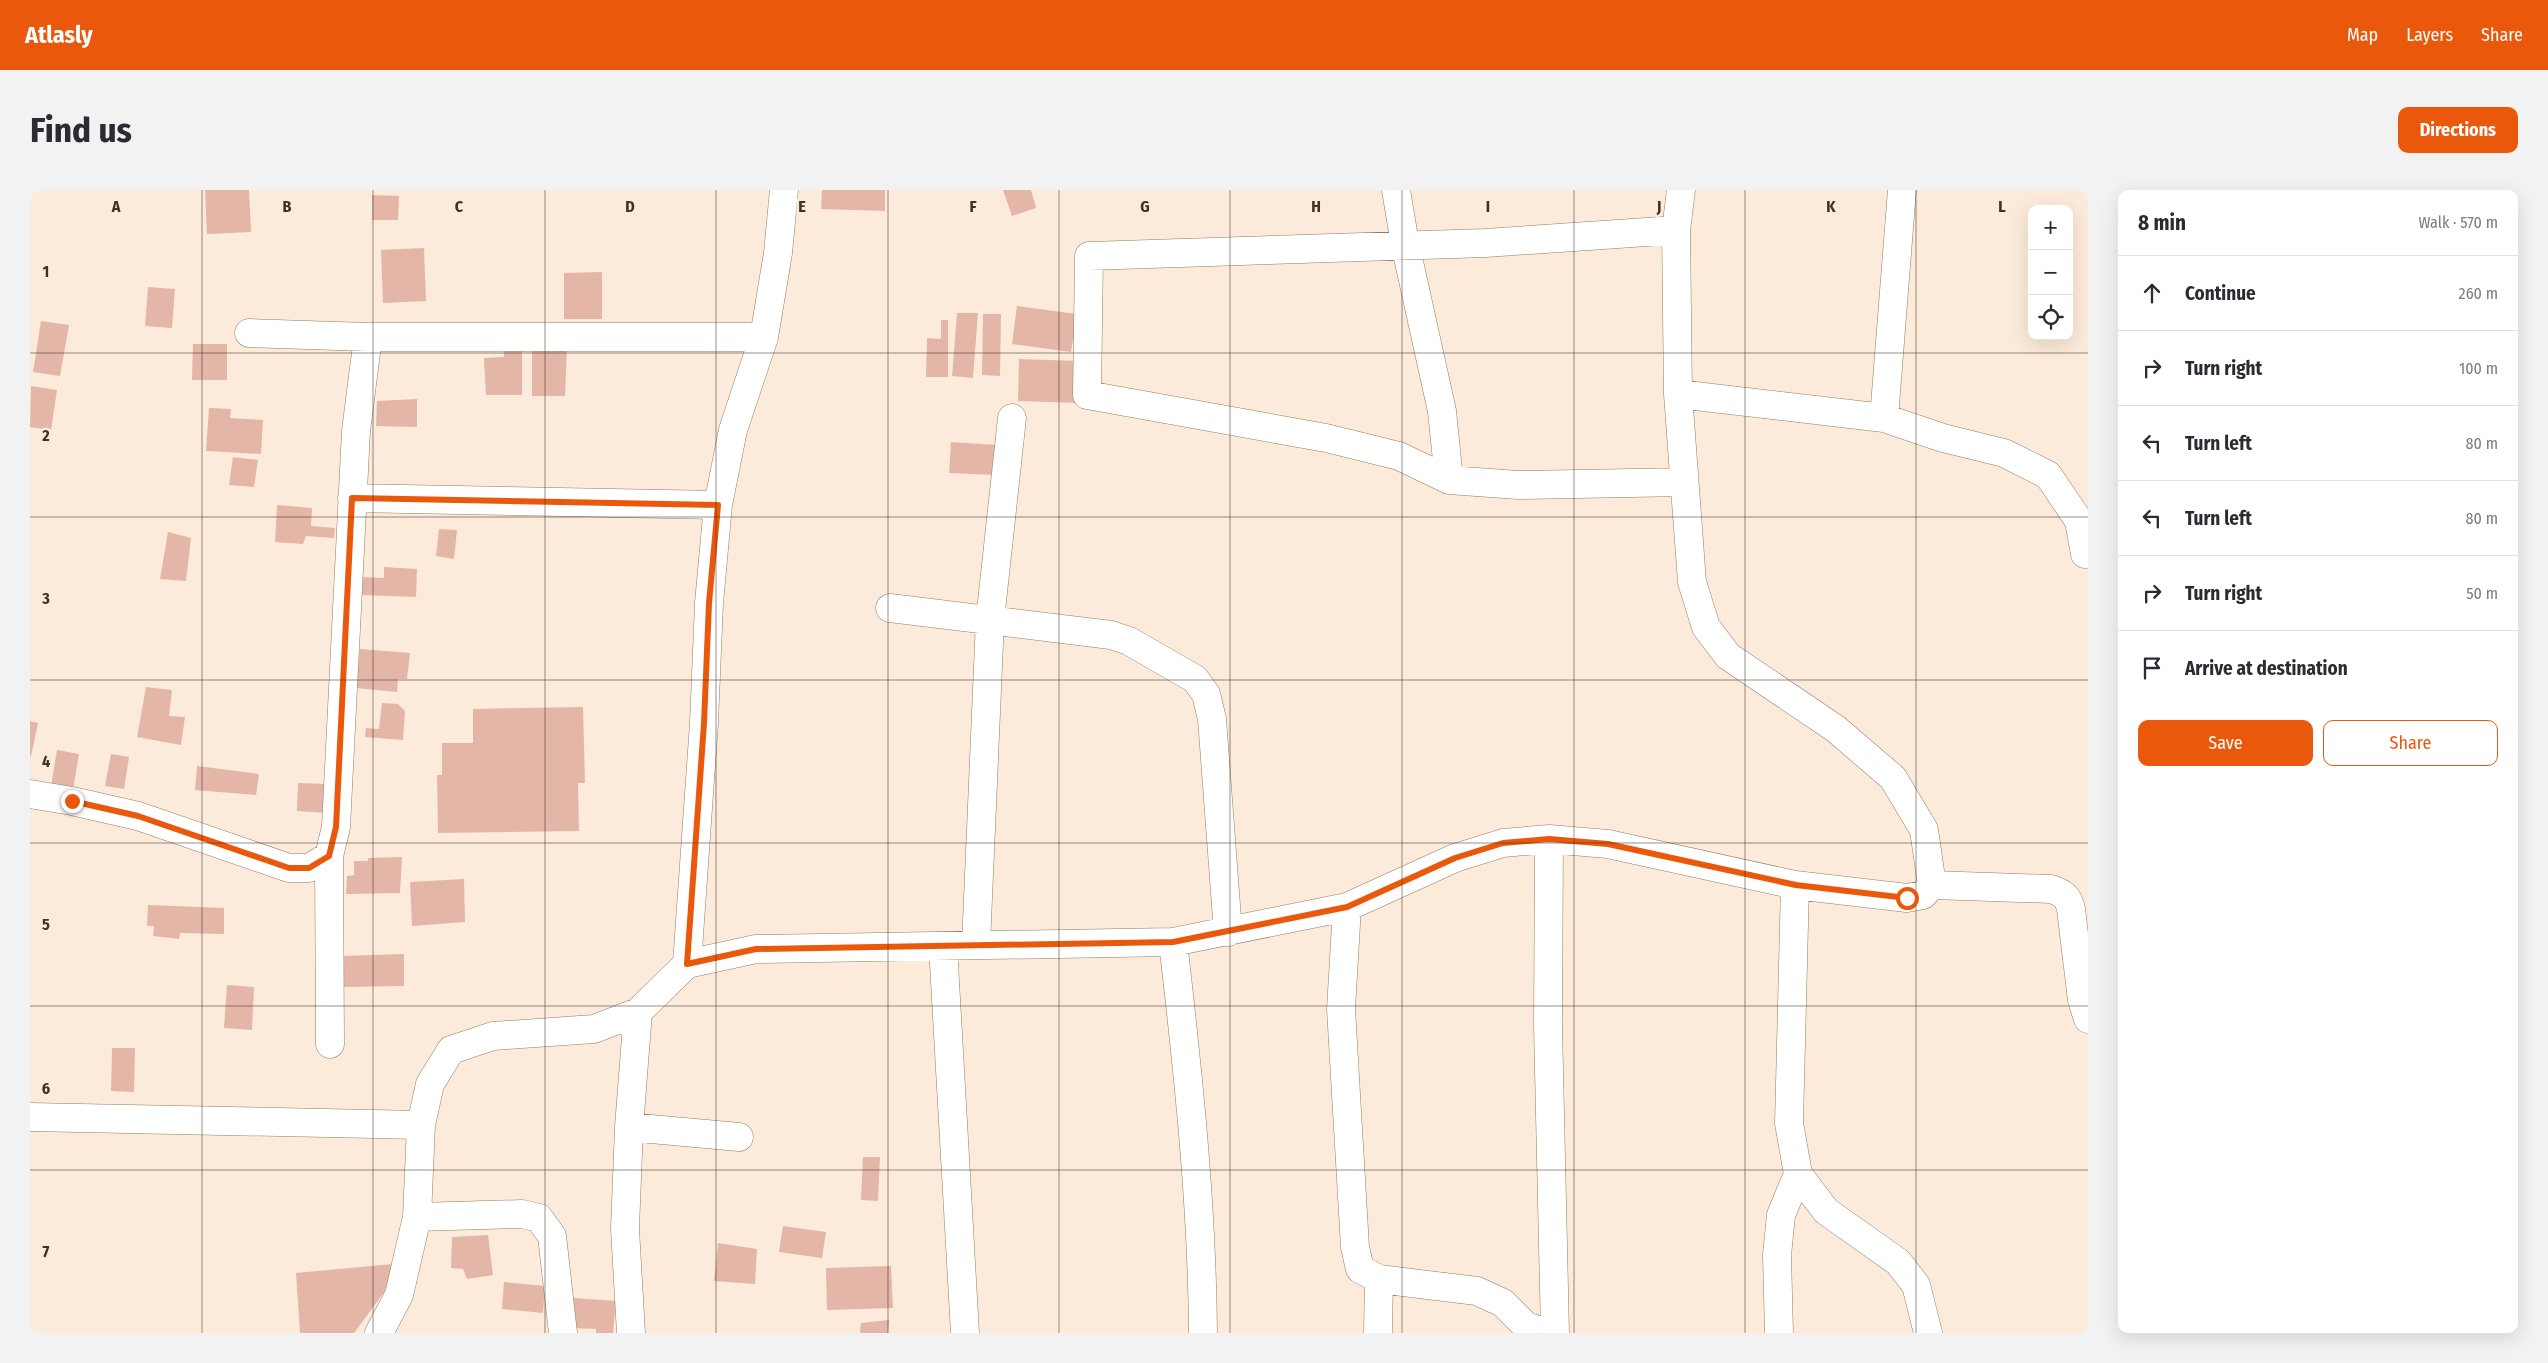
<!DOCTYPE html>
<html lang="en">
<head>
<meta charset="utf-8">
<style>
  :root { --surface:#fff; --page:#f2f2f3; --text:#2b2b33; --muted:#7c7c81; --line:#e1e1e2; --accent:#ea580c }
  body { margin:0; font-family:"Fira Sans Condensed",sans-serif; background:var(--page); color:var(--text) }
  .controls { position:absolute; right:15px; top:15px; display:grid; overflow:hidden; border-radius:10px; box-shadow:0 5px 20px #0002 }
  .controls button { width:45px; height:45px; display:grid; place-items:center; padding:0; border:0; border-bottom:1px solid var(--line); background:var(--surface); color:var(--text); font:25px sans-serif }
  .stop { position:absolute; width:15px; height:15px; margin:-11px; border:4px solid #ea580c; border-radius:50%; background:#fff }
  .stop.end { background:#ea580c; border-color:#fff; box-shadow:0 1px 5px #0008 }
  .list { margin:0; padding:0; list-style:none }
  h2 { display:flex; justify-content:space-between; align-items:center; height:65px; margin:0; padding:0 20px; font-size:21px }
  h2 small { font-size:16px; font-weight:400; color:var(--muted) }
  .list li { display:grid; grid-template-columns:32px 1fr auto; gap:15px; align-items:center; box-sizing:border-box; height:75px; padding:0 20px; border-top:1px solid var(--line) }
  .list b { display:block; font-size:19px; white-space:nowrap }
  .list em { font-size:16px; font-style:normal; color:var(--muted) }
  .actions { display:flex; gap:10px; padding:15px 20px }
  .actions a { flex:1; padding:11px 0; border:1px solid var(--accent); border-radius:10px; text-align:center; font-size:18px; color:var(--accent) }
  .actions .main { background:var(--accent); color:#fff }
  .icon { flex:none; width:28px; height:28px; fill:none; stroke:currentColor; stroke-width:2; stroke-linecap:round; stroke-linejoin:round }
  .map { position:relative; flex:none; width:2058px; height:1143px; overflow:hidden; border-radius:10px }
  header { display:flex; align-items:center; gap:30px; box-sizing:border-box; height:70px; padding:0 25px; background:var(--accent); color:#fff }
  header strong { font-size:24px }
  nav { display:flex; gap:28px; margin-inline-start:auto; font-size:18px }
  .intro { display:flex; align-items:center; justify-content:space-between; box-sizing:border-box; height:120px; padding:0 30px }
  h1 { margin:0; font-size:35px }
  .button { padding:12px 22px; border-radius:10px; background:var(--accent); color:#fff; font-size:18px; font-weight:700 }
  main { display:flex; gap:30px; padding:0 30px }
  aside { flex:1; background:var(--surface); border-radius:10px; box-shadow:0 5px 20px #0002 }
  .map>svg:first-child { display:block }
  .building { fill:#e4b6a7 }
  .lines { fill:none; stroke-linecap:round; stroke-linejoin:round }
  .minor-casing { stroke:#957c63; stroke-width:29 }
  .minor { stroke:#fff; stroke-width:28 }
  .route { stroke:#ea580c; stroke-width:6 }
  .grid { fill:none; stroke:#3e3328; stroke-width:1; stroke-opacity:0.55 }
  .grid-label { font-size:16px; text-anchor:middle; font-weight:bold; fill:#3e3328; stroke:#fcebda; stroke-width:5; stroke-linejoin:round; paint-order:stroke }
</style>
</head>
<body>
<header>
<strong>Atlasly</strong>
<nav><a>Map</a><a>Layers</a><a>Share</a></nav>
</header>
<div class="intro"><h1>Find us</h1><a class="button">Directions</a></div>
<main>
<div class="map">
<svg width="2058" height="1143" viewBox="0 0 2058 1143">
  <rect width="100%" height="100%" fill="#fcebda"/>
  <path class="building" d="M 175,0 L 219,0 L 221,42 L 177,44 Z
    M 792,0 L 855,0 L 855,21 L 791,19 Z
    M 973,0 L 1001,0 L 1006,18 L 982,26 Z
    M 342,5 L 369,6 L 368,30 L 342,30 Z
    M 394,58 L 396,111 L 353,113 L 351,60 Z
    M 572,82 L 572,129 L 534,129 L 534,83 Z
    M 118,97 L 145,99 L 142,138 L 115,136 Z
    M 987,116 L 1054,125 L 1047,149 L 1043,150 L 1041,162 L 982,154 Z
    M 927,123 L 948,123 L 943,188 L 922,186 Z
    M 953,124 L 971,124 L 970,186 L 952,185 Z
    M 911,130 L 918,130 L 918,187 L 896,187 L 897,148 L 911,149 Z
    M 11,131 L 39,135 L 30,186 L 3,182 Z
    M 474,151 L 492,152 L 492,205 L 456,205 L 454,168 L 474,167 Z
    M 163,154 L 197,154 L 197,190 L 162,190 Z
    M 537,155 L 535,206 L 502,206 L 502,156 Z
    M 989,169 L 1049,171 L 1047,213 L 988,211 Z
    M 1,196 L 27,200 L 21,240 L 0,237 Z
    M 387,209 L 387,237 L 346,236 L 347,211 Z
    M 179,218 L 201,219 L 200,228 L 233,230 L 231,264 L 176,261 Z
    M 921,252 L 967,255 L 965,285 L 919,283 Z
    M 203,267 L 228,270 L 224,297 L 199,295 Z
    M 247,315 L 282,318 L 281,336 L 305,338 L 304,348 L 276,346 L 273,354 L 245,352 Z
    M 409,339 L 427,340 L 424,369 L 406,366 Z
    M 138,342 L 161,348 L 156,391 L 130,389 Z
    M 354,377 L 387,379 L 386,407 L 331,405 L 331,387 L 354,388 Z
    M 330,459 L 380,463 L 377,489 L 368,489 L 367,502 L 326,498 Z
    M 116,497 L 142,500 L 139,526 L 155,527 L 151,555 L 107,547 Z
    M 352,513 L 368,514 L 375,521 L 373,550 L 335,547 L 336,538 L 349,539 Z
    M 553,517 L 555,593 L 548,593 L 549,641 L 408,643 L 407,585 L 412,585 L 412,553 L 443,553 L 443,519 Z
    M 0,531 L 8,533 L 1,566 L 0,566 Z
    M 27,560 L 49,564 L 43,600 L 21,596 Z
    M 81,564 L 99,567 L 94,599 L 75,596 Z
    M 167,576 L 229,584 L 226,605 L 165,600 Z
    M 268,593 L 298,594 L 297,623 L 267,621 Z
    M 372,667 L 370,703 L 316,704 L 317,686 L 324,685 L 324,671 L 338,671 L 338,668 Z
    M 434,689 L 435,732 L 382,736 L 380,692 Z
    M 118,715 L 194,718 L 194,744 L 150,743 L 149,749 L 123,746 L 124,736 L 117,736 Z
    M 374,764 L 374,796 L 314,797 L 313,766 Z
    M 197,795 L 224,797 L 222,840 L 194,838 Z
    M 82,858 L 105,858 L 104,902 L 81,901 Z
    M 833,967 L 850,967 L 848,1011 L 831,1010 Z
    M 753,1036 L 796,1042 L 792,1068 L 749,1062 Z
    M 458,1045 L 463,1085 L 437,1089 L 433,1079 L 421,1078 L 422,1047 Z
    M 688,1053 L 727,1059 L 725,1094 L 684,1091 Z
    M 363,1074 L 355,1101 L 324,1143 L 270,1143 L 266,1083 Z
    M 861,1076 L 863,1118 L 797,1120 L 796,1078 Z
    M 474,1092 L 515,1096 L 513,1123 L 472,1119 Z
    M 543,1108 L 586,1111 L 583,1143 L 566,1143 L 566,1139 L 540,1138 Z
    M 859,1130 L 858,1143 L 830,1143 L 831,1133 Z"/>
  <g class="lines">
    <g class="minor-casing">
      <path id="minor" d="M 1366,0 L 1375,54 L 1412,221 L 1419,290
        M 1646,40 L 1455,53 L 1059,66 L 1057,205 L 1296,248 L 1369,266 L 1419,290 L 1488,295 L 1654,292
        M 219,143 L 338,147 L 734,147
        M 1648,204 L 1854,228 L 1913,248 L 1974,263 L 2018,285 L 2049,331 L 2055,364
        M 1854,228 L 1872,0
        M 322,308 L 688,315
        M 860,418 L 1081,445 L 1099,451 L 1165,489 L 1176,504 L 1182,529 L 1198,742
        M 0,604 L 42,611 L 108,626 L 259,678 L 279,678 L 299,666 L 306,637 L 326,241 L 338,147
        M 1519,649 L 1518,836 L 1525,1143
        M 299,666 L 300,854
        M 1765,695 L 1759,933 L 1768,984 L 1796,1021 L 1868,1072 L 1886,1095 L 1898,1143
        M 1902,695 L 2021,699 C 2033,703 2038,706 2041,719 L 2052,810 L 2058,829
        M 1317,717 L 1311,819 L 1325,1057 L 1330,1079 L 1349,1089 L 1447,1101 L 1473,1113 L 1496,1136 L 1516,1143
        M 1143,752 C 1158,882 1172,1012 1173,1143
        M 946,755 L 960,430 L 982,228
        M 913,756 L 935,1143
        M 657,774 L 674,533 L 679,413 L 688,315 L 703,240 L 734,147 L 748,63 L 754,0
        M 0,927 L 391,935
        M 599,937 L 608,822
        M 387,1027 L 492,1024 L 509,1028 L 522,1046 L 533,1143
        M 349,1143 L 369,1105 L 387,1027 L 391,935 L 400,894 L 421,860 L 463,846 L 564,839 L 608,822 L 657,774 L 726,759 L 1143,752 L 1317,717 L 1425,668 L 1473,653 L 1519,649 L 1578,654 L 1765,695 L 1877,708 L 1893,705 L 1902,695 L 1894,640 L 1863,588 L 1806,539 L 1698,466 L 1676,437 L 1662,392 L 1648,204 L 1646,40 L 1651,0
        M 601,1143 L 595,1039 L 599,937 L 709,947
        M 1348,1143 L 1349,1089
        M 1749,1143 L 1747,1065 L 1751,1025 L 1768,984"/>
    </g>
    <use href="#minor" class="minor"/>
  </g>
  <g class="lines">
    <path class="route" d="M 42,611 L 108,626 L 259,678 L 279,678 L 299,666 L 306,637 L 322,308 L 688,315 L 679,413 L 674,533 L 657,774 L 726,759 L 1143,752 L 1317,717 L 1425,668 L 1473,653 L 1519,649 L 1578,654 L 1766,695 L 1877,708"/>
  </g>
  <path class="grid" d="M 172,0 L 172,1143M 343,0 L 343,1143M 515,0 L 515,1143M 686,0 L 686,1143M 858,0 L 858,1143M 1029,0 L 1029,1143M 1200,0 L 1200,1143M 1372,0 L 1372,1143M 1544,0 L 1544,1143M 1715,0 L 1715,1143M 1886,0 L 1886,1143M 0,163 L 2058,163M 0,327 L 2058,327M 0,490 L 2058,490M 0,653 L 2058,653M 0,816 L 2058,816M 0,980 L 2058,980"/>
  <g class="grid-label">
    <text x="86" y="22">A</text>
    <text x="257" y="22">B</text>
    <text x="429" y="22">C</text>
    <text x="600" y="22">D</text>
    <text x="772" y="22">E</text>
    <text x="943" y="22">F</text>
    <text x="1115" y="22">G</text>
    <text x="1286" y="22">H</text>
    <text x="1458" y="22">I</text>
    <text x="1629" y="22">J</text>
    <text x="1801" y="22">K</text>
    <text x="1972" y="22">L</text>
    <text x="16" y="87">1</text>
    <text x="16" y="251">2</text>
    <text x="16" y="414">3</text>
    <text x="16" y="577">4</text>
    <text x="16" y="740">5</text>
    <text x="16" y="904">6</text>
    <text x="16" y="1067">7</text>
  </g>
</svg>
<div class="controls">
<button>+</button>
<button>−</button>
<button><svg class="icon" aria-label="locate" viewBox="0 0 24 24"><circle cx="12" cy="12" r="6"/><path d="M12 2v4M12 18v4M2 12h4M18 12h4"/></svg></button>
</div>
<div class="stop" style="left:1877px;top:708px"></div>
<div class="stop end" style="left:42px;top:611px"></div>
</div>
<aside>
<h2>8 min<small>Walk · 570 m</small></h2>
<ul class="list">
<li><svg class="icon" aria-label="ahead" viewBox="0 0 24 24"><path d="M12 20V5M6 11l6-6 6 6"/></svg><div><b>Continue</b></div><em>260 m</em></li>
<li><svg class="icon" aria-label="right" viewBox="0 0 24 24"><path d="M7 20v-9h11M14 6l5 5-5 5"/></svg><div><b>Turn right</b></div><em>100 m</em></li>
<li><svg class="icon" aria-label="left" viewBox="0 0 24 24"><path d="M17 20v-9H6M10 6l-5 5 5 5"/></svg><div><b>Turn left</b></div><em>80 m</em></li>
<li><svg class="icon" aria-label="left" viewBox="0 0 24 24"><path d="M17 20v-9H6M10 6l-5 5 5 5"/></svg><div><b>Turn left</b></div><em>80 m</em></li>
<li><svg class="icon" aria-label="right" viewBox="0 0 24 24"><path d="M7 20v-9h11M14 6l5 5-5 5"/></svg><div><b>Turn right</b></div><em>50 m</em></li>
<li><svg class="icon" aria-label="arrive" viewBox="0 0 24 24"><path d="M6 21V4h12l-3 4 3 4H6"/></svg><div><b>Arrive at destination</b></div></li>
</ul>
<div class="actions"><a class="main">Save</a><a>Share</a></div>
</aside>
</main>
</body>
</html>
